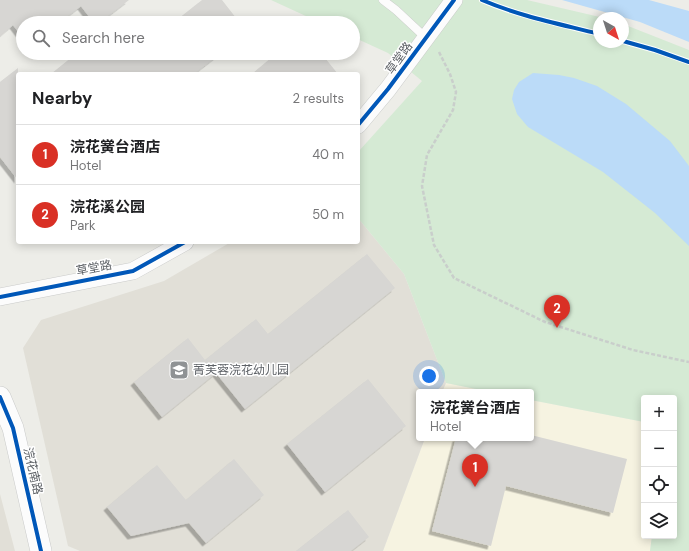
<!DOCTYPE html>
<html lang="en">
<head>
<meta charset="utf-8">
<style>
  :root { --surface:#fff; --page:#f2f2f2; --text:#202124; --muted:#757577; --line:#e0e0e0; --accent:#d93025 }
  body { margin:0; font-family:"DM Sans","Noto Sans SC",sans-serif; background:var(--page); color:var(--text) }
  .controls { position:absolute; right:12px; bottom:12px; display:grid; overflow:hidden; border-radius:4px; box-shadow:0 2px 10px #0003 }
  .controls button { width:36px; height:36px; display:grid; place-items:center; padding:0; border:0; border-bottom:1px solid var(--line); background:var(--surface); color:var(--text); font:20px sans-serif }
  .compass { position:absolute; left:593px; top:12px; width:36px; height:36px; border-radius:50%; background:var(--surface); box-shadow:0 2px 10px #0003; rotate:141deg }
  .you { position:absolute; left:429px; top:376px; width:14px; height:14px; margin:-10px; border:3px solid #fff; border-radius:50%; background:#1a73e8; box-shadow:0 0 0 6px #1a73e833 }
  .badge { display:grid; place-items:center; width:26px; height:26px; border-radius:50%; background:var(--accent); color:#fff; font-size:13px; font-weight:700 }
  .pin { position:absolute; translate:-50% -33px; filter:drop-shadow(0 1px 2px #0008) }
  .pin::after { content:''; position:absolute; top:21px; width:14px; height:12px; background:inherit; clip-path:polygon(0 0,100% 0,50% 100%) }
  .popup { position:absolute; left:416px; top:389px; width:118px; height:52px; box-sizing:border-box; display:grid; place-content:center; border-radius:4px; background:var(--surface); filter:drop-shadow(0 1px 3px #0005); font-size:13px; white-space:nowrap; color:var(--muted) }
  .popup b { font-size:15px; color:var(--text) }
  .popup::after { content:''; position:absolute; left:50%; top:100%; margin-left:-8px; border:8px solid transparent; border-top-color:var(--surface) }
  .list { margin:0; padding:0; list-style:none }
  h2 { display:flex; justify-content:space-between; align-items:center; height:52px; margin:0; padding:0 16px; font-size:17px }
  h2 small { font-size:13px; font-weight:400; color:var(--muted) }
  .list li { display:grid; grid-template-columns:26px 1fr auto; gap:12px; align-items:center; box-sizing:border-box; height:60px; padding:0 16px; border-top:1px solid var(--line) }
  .list b { display:block; font-size:15px; white-space:nowrap }
  .list p { margin:0; font-size:13px; white-space:nowrap; color:var(--muted) }
  .list em { font-size:13px; font-style:normal; color:var(--muted) }
  .icon { flex:none; width:22px; height:22px; fill:none; stroke:currentColor; stroke-width:2; stroke-linecap:round; stroke-linejoin:round }
  .map { position:relative; flex:none; width:689px; height:551px; overflow:hidden }
  .search { position:absolute; background:var(--surface); box-shadow:0 2px 10px #0003; left:16px; top:16px; width:344px; height:44px; display:flex; align-items:center; gap:10px; box-sizing:border-box; padding:0 14px; border-radius:22px; color:var(--muted); font-size:15px }
  .panel { position:absolute; background:var(--surface); box-shadow:0 2px 10px #0003; left:16px; top:72px; width:344px; height:172px; border-radius:4px }
  .map>svg:first-child { display:block }
  .commercial { fill:#f6f3e1 }
  .education { fill:#e1dfd7 }
  .green { fill:#d5ead4 }
  .water { fill:#bbdbf8 }
  .building { fill:#d7d6d3; filter:url(#shadow) }
  .lines { fill:none; stroke-linecap:round; stroke-linejoin:round }
  .service-casing { stroke:#cacbca; stroke-width:9 }
  .minor-casing { stroke:#cacbca; stroke-width:18 }
  .tertiary-casing { stroke:#cacbca; stroke-width:22 }
  .path { stroke:#c9cecb; stroke-width:2.5; stroke-dasharray:4 2; stroke-linecap:butt }
  .service { stroke:#fcfcfc; stroke-width:8 }
  .minor { stroke:#fcfcfc; stroke-width:17 }
  .tertiary { stroke:#fcfcfc; stroke-width:21 }
  .cycleway-casing { stroke:#fff; stroke-width:6 }
  .cycleway { stroke:#0057b8; stroke-width:4 }
  .labels { text-anchor:middle; dominant-baseline:central; stroke-width:3; stroke-linejoin:round; paint-order:stroke }
  .street-label { font-size:12px; fill:#5d6166; stroke:#fff }
  .poi-label { font-size:12px; fill:#5d6166; stroke:#fff; text-anchor:start }
</style>
</head>
<body>
<div class="map">
<svg width="689" height="551" viewBox="0 0 689 551">
  <defs>
    <filter id="shadow"><feDropShadow dx="-3.5" dy="3.5" stdDeviation="0" flood-color="#0004"/></filter>
  </defs>
  <rect width="100%" height="100%" fill="#edede8"/>
  <path class="commercial" d="M 446,383 L 491,392 L 442,392 Z
    M 531,400 L 644,422 L 644,536 L 652,536 L 650,551 L 383,551 L 425,438 L 531,438 Z"/>
  <path class="education" d="M 358,218 L 404,274 L 446,383 L 442,392 L 419,392 L 419,438 L 425,438 L 383,551 L 80,551 L 68,546 L 23,348 L 41,320 L 164,281 L 231,242 L 358,242 Z
    M 0,494 L 15,551 L 0,551 Z"/>
  <path class="green" d="M 271,0 L 527,0 L 604,18 L 599,18 L 599,42 L 623,42 L 623,24 L 689,50 L 689,551 L 650,551 L 652,536 L 674,536 L 674,398 L 644,398 L 644,422 L 531,400 L 531,392 L 491,392 L 446,383 L 404,274 L 358,218 L 358,152 L 422,81 L 388,53 L 353,37 L 353,23 L 321,23 Z"/>
  <path class="water" d="M 562,0 L 649,0 L 689,11 L 689,42 L 640,22 Z
    M 533,73 L 559,75 L 574,78 L 597,86 L 626,104 L 670,141 L 689,166 L 689,246 L 655,213 L 603,172 L 528,127 L 517,114 L 512,99 L 514,90 L 519,82 Z"/>
  <path class="building" d="M 0,0 L 129,0 L 99,23 L 94,23 L 81,6 L 59,23 L 23,23 L 23,38 L 13,25 L 0,36 Z
    M 202,0 L 222,0 L 240,23 L 173,23 Z
    M 77,53 L 108,53 L 113,59 L 121,53 L 221,53 L 194,74 L 51,74 Z
    M 277,53 L 321,53 L 338,74 L 252,74 Z
    M 18,68 L 18,180 L 0,157 L 0,82 Z
    M 367,254 L 395,288 L 245,409 L 216,373 L 162,417 L 134,382 L 188,338 L 205,360 L 256,319 L 268,334 Z
    M 368,379 L 406,426 L 325,492 L 287,444 Z
    M 531,435 L 627,459 L 613,513 L 506,486 L 491,546 L 432,531 L 456,438 L 531,438 Z
    M 234,459 L 264,495 L 206,543 L 189,523 L 131,536 L 107,507 L 157,465 L 186,500 Z
    M 348,510 L 369,537 L 351,551 L 296,551 Z"/>
  <g class="lines">
    <g class="service-casing">
      <path id="service" d="M 383,0 L 396,10 L 426,38"/>
    </g>
    <g class="minor-casing">
      <path id="minor" d="M 358,125 L 388,89 L 454,0
        M 0,297 L 133,271 L 185,242"/>
    </g>
    <g class="tertiary-casing">
      <path id="tertiary" d="M 0,397 L 13,428 L 41,551"/>
    </g>
    <path class="path" d="M 482,0 C 519,16 560,24 599,34
      M 623,41 L 655,50 L 689,62
      M 439,52 L 450,74 L 456,92 L 453,110 L 427,155 L 422,186 L 434,245 L 454,278 L 545,322 L 633,350 L 689,362"/>
    <use href="#service" class="service"/>
    <use href="#minor" class="minor"/>
    <use href="#tertiary" class="tertiary"/>
    <g class="cycleway-casing">
      <path id="cycleway" d="M 482,0 C 519,16 560,24 599,34
        M 623,41 L 655,50 L 689,62
        M 358,125 L 388,89 L 454,0
        M 0,297 L 133,271 L 185,242
        M 0,397 L 13,428 L 41,551"/>
    </g>
    <use href="#cycleway" class="cycleway"/>
  </g>
  <defs>
    <g id="school-square" transform="scale(1)"><rect x="-9" y="-9" width="18" height="18" rx="4" fill="#8f9294" stroke="#fff"/><path d="M0-5L7-2L0 1L-7-2ZM-4 1L0 2.5L4 1V4Q0 6-4 4Z" fill="#fff"/></g>
  </defs>
  <g fill-rule="evenodd">
    <use href="#school-square" x="179" y="370"/>
  </g>
  <g class="labels">
    <g class="street-label">
      <text transform="translate(399 58) rotate(-54)">草堂路</text>
      <text transform="translate(94 268) rotate(-11)">草堂路</text>
      <text transform="translate(33 471) rotate(77)">浣花南路</text>
    </g>
    <g class="poi-label">
      <text x="193" y="370">菁芙蓉浣花幼儿园</text>
    </g>
  </g>
</svg>
<div class="controls">
<button>+</button>
<button>−</button>
<button><svg class="icon" aria-label="locate" viewBox="0 0 24 24"><circle cx="12" cy="12" r="6"/><path d="M12 2v4M12 18v4M2 12h4M18 12h4"/></svg></button>
<button><svg class="icon" aria-label="layers" viewBox="0 0 24 24"><path d="M12 4l9 5-9 5-9-5zM3 14l9 5 9-5"/></svg></button>
</div>
<svg class="compass" viewBox="-18 -18 36 36"><path d="M0-13l5 13h-10z" fill="#e53935"/><path d="M0 13l5-13h-10z" fill="#757577"/></svg>
<div class="you"></div>
<div class="pin badge" style="left:475px;top:487px">1</div>
<div class="popup"><b>浣花黉台酒店</b>Hotel</div>
<div class="pin badge" style="left:557px;top:328px">2</div>
<div class="search"><svg class="icon" aria-label="search" viewBox="0 0 24 24"><circle cx="10" cy="10" r="6"/><path d="M15 15l6 6"/></svg>Search here</div>
<section class="panel">
<h2>Nearby<small>2 results</small></h2>
<ul class="list">
<li><span class="badge">1</span><div><b>浣花黉台酒店</b><p>Hotel</p></div><em>40 m</em></li>
<li><span class="badge">2</span><div><b>浣花溪公园</b><p>Park</p></div><em>50 m</em></li>
</ul>
</section>
</div>
</body>
</html>
